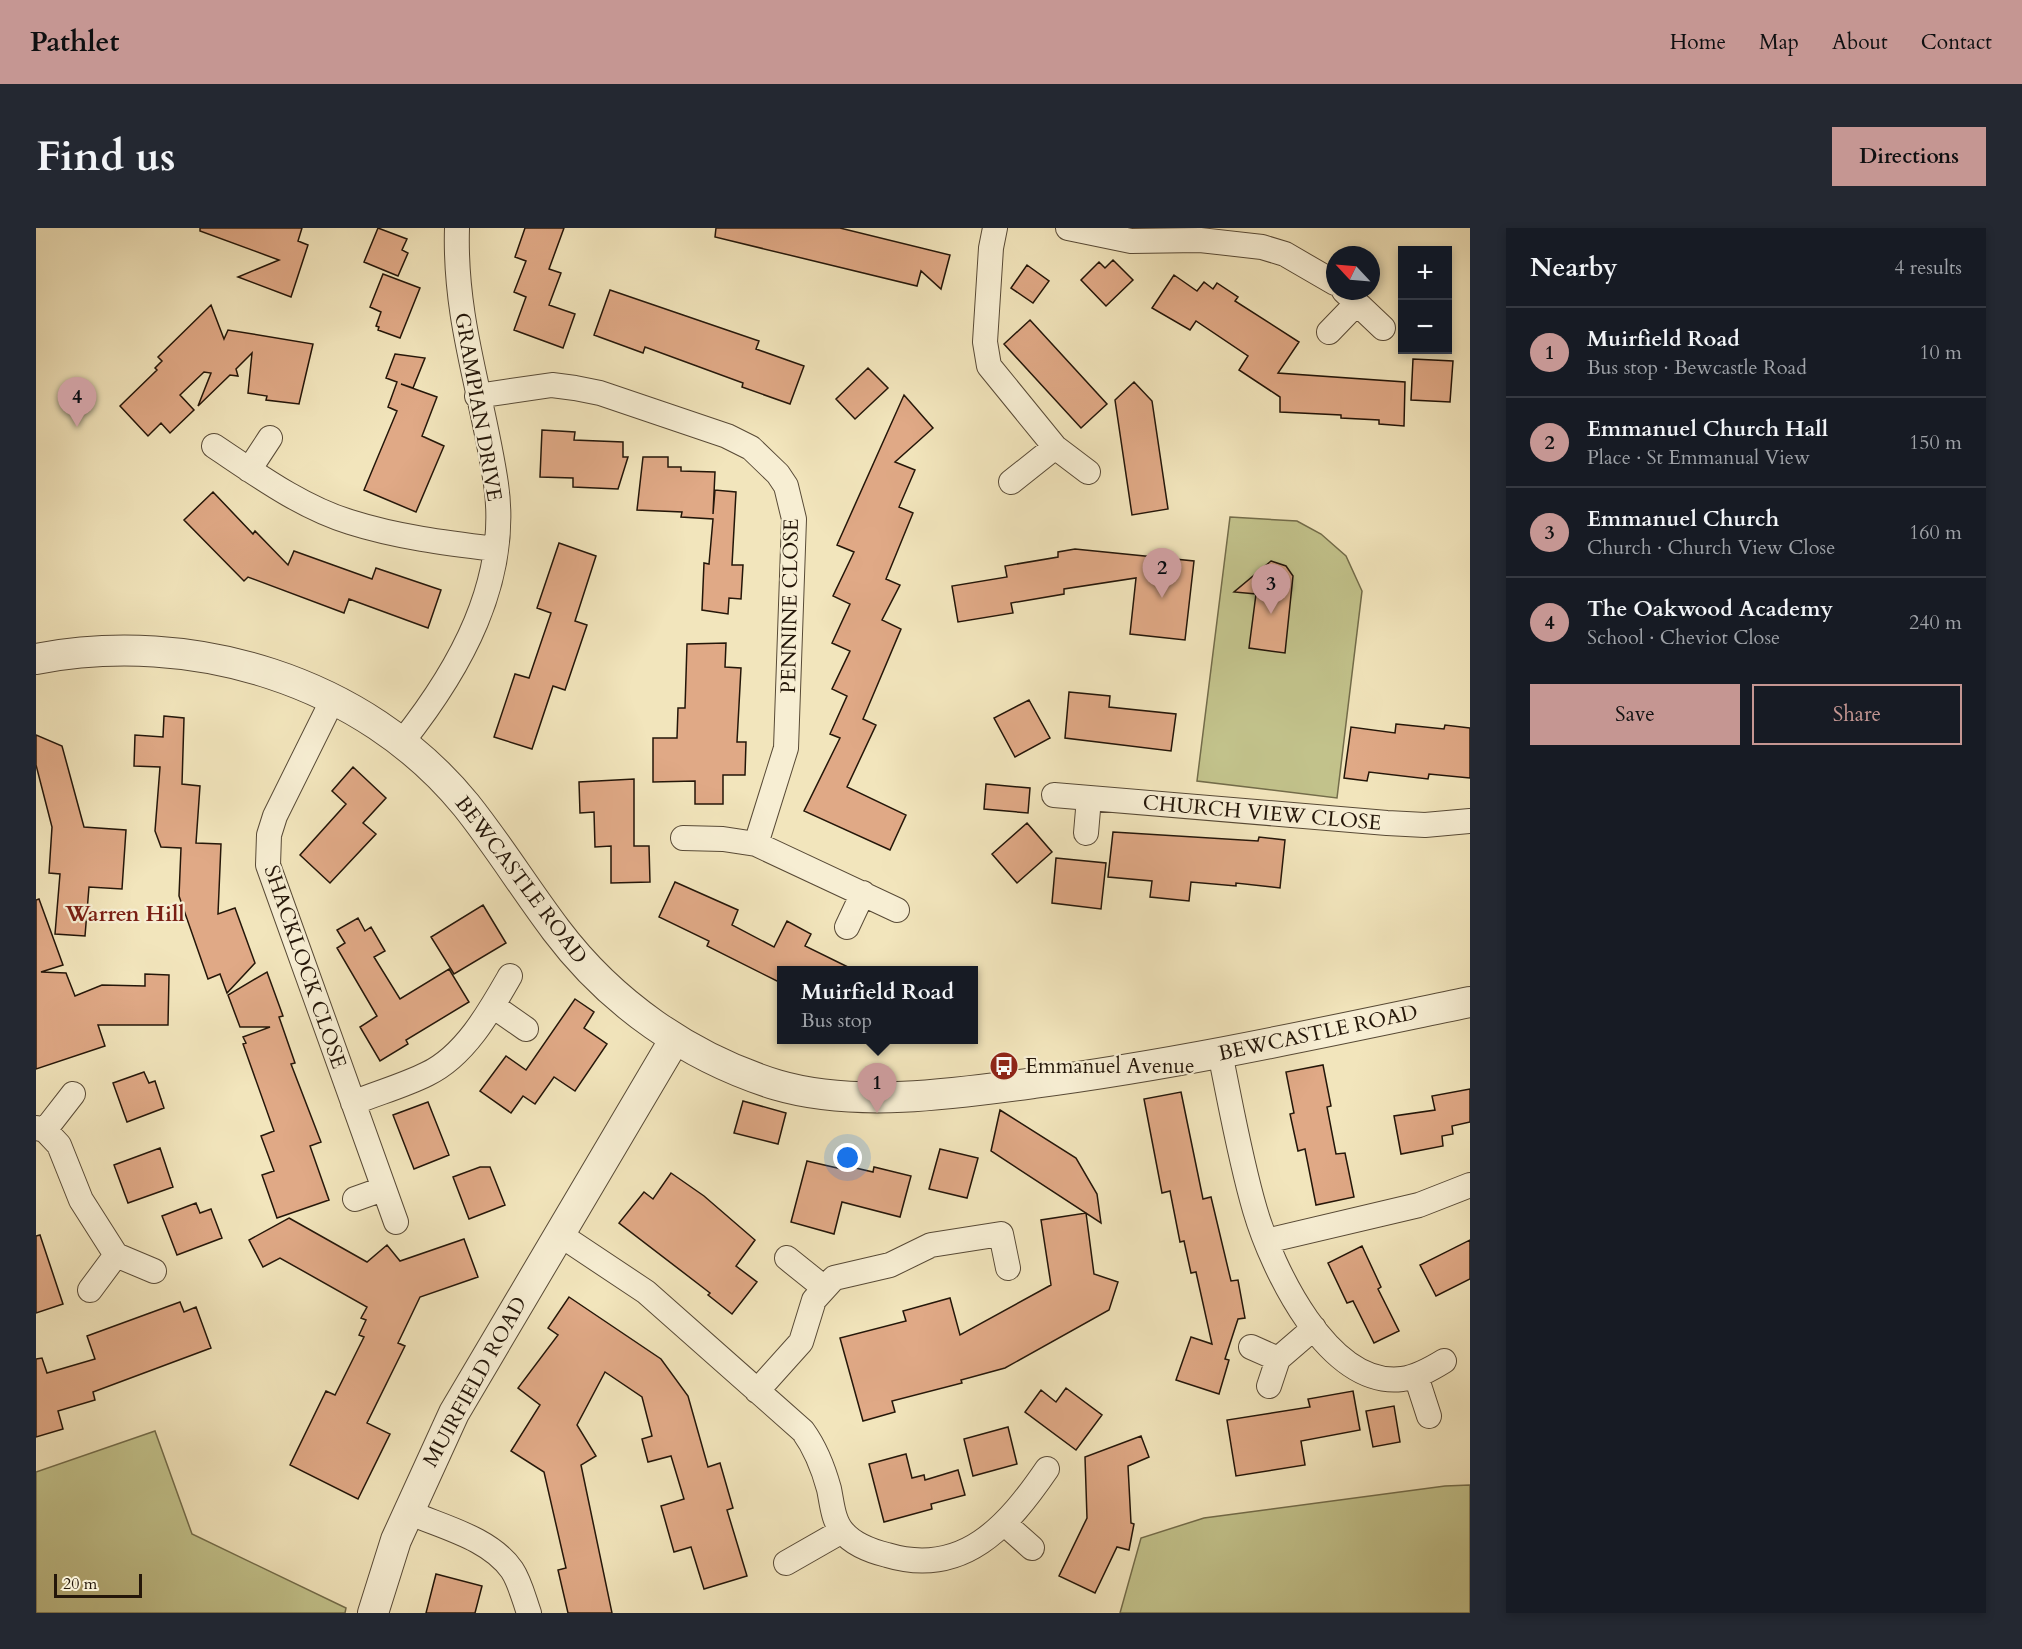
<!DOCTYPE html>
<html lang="en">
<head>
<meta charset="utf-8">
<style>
  :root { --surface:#171b24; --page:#242831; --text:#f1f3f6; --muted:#9ea1a6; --line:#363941; --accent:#c59692 }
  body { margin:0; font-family:Cardo,serif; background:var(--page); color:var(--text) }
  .controls { position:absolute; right:18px; top:18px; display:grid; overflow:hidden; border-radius:0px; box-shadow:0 3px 9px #0003 }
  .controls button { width:54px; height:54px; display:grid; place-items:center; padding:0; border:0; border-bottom:2px solid var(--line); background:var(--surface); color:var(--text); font:30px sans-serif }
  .compass { position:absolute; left:1290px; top:18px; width:54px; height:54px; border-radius:50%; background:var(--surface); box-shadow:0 3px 9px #0003; rotate:296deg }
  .scale { position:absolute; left:18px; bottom:15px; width:88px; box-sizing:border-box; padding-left:6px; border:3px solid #241609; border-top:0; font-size:16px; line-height:21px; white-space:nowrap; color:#241609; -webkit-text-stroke:4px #f7eed3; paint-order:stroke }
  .you { position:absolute; left:812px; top:930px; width:21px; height:21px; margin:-15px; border:4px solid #fff; border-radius:50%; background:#1a73e8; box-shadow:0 0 0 9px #1a73e833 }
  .badge { display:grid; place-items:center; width:39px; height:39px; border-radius:50%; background:var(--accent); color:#111; font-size:20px; font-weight:700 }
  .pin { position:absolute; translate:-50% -50px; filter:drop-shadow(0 2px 3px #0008) }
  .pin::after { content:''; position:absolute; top:32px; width:21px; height:18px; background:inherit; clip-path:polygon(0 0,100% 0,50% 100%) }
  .popup { position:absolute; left:741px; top:738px; width:201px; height:78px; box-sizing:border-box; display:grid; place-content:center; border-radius:0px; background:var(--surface); filter:drop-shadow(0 2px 4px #0005); font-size:20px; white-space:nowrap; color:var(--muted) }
  .popup b { font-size:22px; color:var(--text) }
  .popup::after { content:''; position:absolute; left:50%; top:100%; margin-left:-12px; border:12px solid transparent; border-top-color:var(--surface) }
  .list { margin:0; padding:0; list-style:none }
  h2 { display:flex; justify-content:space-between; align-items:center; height:78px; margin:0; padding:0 24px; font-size:26px }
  h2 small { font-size:20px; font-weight:400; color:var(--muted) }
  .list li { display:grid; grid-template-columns:39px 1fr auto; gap:18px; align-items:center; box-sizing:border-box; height:90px; padding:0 24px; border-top:2px solid var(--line) }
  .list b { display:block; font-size:22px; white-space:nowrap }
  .list p { margin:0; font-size:20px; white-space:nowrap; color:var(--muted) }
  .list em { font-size:20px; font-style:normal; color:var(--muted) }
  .actions { display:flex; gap:12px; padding:18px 24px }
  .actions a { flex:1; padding:14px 0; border:2px solid var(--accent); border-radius:0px; text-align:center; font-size:21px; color:var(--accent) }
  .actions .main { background:var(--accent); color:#111 }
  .map { position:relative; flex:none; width:1434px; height:1385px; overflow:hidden; border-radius:0px }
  header { display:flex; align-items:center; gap:36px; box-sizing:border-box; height:84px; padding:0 30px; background:var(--accent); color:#111 }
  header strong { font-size:28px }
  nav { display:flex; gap:33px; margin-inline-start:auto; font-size:21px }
  .intro { display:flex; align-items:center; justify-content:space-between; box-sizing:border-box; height:144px; padding:0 36px }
  h1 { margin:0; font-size:42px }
  .button { padding:15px 27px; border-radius:0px; background:var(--accent); color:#111; font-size:21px; font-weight:700 }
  main { display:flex; gap:36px; padding:0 36px }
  aside { flex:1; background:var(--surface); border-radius:0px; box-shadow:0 3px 9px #0003 }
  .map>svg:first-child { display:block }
  .green { fill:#c2c28b; stroke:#736c4a; stroke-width:1.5 }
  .building { fill:#e0a986; stroke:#241609; stroke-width:1.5 }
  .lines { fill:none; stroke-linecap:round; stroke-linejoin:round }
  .minor-casing { stroke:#584a36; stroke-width:26 }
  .tertiary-casing { stroke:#584a36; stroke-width:32 }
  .minor { stroke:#f7eed3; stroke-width:24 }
  .tertiary { stroke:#f7eed3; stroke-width:30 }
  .labels { text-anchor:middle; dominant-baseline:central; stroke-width:4.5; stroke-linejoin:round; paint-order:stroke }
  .street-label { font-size:21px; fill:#241609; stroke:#f7eed3 }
  .poi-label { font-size:21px; fill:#241609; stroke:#f7eed3; text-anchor:start }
  .neighbourhood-label { font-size:22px; font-weight:bold; fill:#7a1f14; stroke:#f7eed3 }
</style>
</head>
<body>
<header>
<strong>Pathlet</strong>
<nav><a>Home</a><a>Map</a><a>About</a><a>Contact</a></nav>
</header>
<div class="intro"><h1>Find us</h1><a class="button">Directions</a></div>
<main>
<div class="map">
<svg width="1434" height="1385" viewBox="0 0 1434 1385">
  <rect width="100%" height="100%" fill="#f2e5bc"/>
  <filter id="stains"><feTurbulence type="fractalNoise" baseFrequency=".00333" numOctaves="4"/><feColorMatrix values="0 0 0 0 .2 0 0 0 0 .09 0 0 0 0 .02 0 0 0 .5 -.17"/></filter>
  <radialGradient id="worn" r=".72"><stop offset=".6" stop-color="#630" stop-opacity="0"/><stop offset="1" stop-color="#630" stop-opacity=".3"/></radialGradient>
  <path class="green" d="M 1194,289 L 1261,293 L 1285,306 L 1310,328 L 1326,363 L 1301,570 L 1161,553 Z
    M 119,1203 L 156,1306 L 310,1380 L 309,1385 L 0,1385 L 0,1244 Z
    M 1434,1257 L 1434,1385 L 1084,1385 L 1105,1310 L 1168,1290 L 1409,1258 Z"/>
  <path class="building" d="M 164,0 L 266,0 L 262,13 L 272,17 L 255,69 L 202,49 L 243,32 L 164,3 Z
    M 342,0 L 371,11 L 366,22 L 372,25 L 362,48 L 328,34 Z
    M 489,0 L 528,0 L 513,41 L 525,45 L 513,77 L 539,86 L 527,120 L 478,102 L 490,69 L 478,64 L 490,33 L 479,29 Z
    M 680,0 L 804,0 L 914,27 L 905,61 L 885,43 L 881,58 L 679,9 Z
    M 1077,32 L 1097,52 L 1070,78 L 1045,52 L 1063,34 L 1069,40 Z
    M 991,37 L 1013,53 L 997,75 L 975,60 Z
    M 347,46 L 384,60 L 364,110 L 342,102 L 343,99 L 340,98 L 345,84 L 334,79 Z
    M 1138,47 L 1161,63 L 1168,54 L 1177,61 L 1181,55 L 1202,69 L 1199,73 L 1263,114 L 1242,145 L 1369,154 L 1368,198 L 1343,196 L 1343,192 L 1305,190 L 1305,187 L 1244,184 L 1244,169 L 1203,142 L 1212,128 L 1160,93 L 1154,102 L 1116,80 Z
    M 574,62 L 723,113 L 720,121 L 768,138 L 754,176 L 706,159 L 707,155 L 609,119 L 607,125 L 558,107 Z
    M 175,77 L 188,111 L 192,102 L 277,116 L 263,176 L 230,172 L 231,168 L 212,165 L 216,125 L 200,141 L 202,148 L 194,147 L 162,178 L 175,145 L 168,144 L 144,167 L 158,182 L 134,205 L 125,195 L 112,208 L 84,178 L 121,142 L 119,140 L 126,133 L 122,129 Z
    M 994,92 L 1071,176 L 1045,200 L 968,116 Z
    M 359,126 L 389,130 L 377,160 L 365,156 L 401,169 L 386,208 L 408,218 L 380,284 L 328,262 L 361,183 L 352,179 L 361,154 L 350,150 Z
    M 1377,131 L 1417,133 L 1414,174 L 1375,172 Z
    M 832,140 L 852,160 L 819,191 L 800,171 Z
    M 1098,154 L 1116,173 L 1132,281 L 1096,287 L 1079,172 Z
    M 868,167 L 897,200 L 859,234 L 879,242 L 863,279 L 877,285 L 850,351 L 864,357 L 846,392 L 865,401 L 827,491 L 840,497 L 811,559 L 870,587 L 854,622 L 768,583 L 804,510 L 794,506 L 811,468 L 796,461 L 814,423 L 796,415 L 814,376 L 797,368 L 818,324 L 801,317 Z
    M 506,202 L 539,204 L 538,212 L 587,214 L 587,229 L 592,229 L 582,261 L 537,259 L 537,250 L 504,249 Z
    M 607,229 L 632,229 L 632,239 L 645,239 L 645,243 L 679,244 L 677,286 L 679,262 L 700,264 L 696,337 L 707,337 L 705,371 L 693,370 L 692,386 L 666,382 L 668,335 L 673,336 L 677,291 L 645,289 L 646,284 L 601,282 Z
    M 177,264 L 217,306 L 219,303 L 252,337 L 258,323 L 336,351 L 340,340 L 405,362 L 392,400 L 313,371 L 308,385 L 212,349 L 208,353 L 148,292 Z
    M 523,315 L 560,328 L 539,393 L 551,397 L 529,462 L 517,458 L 496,521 L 458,509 L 479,446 L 493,450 L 515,385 L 501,380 Z
    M 1039,321 L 1158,333 L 1149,412 L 1094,406 L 1100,350 L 1028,361 L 1028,366 L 975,375 L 977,385 L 922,394 L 916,358 L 971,349 L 969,338 L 1022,329 L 1022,324 Z
    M 1235,333 L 1250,338 L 1257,348 L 1249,425 L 1213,420 L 1220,366 L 1198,364 Z
    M 690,415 L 689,439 L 705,440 L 701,514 L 710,514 L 709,547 L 687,547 L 687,576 L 659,576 L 659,553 L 617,554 L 617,510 L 641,510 L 642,480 L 649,480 L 651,416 Z
    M 1033,464 L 1074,468 L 1073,479 L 1140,486 L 1135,523 L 1029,510 Z
    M 993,472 L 1014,510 L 979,529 L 958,490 Z
    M 128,488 L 148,490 L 146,556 L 164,558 L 160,615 L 185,616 L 182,686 L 199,680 L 219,735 L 191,765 L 184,746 L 172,751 L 143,668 L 145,620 L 125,619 L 119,603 L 124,539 L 98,538 L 99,507 L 127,509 Z
    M 1360,496 L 1408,501 L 1409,497 L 1434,500 L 1434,550 L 1393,546 L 1392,551 L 1333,544 L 1331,553 L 1308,550 L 1315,499 L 1359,505 Z
    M 0,507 L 26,518 L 48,599 L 90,602 L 86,661 L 53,659 L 49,708 L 19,706 L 24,646 L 13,645 L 16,599 L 0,537 Z
    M 317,539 L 350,570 L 327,595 L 340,606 L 294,655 L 264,627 L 310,576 L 296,563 Z
    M 598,551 L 598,618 L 613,618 L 614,654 L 575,655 L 575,618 L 559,619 L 558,584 L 544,585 L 543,554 Z
    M 950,556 L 994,560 L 992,585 L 948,581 Z
    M 991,595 L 1016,624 L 981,655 L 956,626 Z
    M 1077,604 L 1222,613 L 1223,609 L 1249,612 L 1244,660 L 1200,655 L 1200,658 L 1155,654 L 1153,673 L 1114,669 L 1116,653 L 1072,649 Z
    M 1020,630 L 1070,635 L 1065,681 L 1016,675 Z
    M 639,654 L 702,682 L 696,697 L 738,719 L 751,693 L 775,706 L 769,718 L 818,742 L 745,742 L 745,755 L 671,718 L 673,713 L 623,689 Z
    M 3,671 L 27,737 L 5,744 L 30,745 L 39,768 L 66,757 L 109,758 L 109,746 L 133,747 L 132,797 L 62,797 L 69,818 L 0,841 L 0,672 Z
    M 447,677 L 470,715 L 418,746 L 395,709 Z
    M 322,690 L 329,703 L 335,699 L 349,723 L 338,729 L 364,771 L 413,741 L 433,774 L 370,812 L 372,816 L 344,833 L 324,799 L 341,788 L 301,720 L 309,715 L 301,702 Z
    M 231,744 L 247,788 L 243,789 L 259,835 L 255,836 L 285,914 L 274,918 L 293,972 L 241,990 L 226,947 L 238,943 L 225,908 L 238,903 L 207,816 L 210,815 L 207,809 L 234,799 L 204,799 L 192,767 Z
    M 539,771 L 558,784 L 548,800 L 571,816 L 539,863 L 518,849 L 499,876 L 487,868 L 475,885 L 444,863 L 470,828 L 490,842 Z
    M 1287,837 L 1295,878 L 1291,879 L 1300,926 L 1309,925 L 1318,969 L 1280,977 L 1269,921 L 1262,923 L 1254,886 L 1258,885 L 1250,844 Z
    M 108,844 L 113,855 L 119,853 L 128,880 L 91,894 L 77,855 Z
    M 1434,861 L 1434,894 L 1416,898 L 1417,906 L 1406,908 L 1407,918 L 1365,926 L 1358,888 L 1399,882 L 1396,868 Z
    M 1145,864 L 1167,971 L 1175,969 L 1195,1053 L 1202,1052 L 1209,1090 L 1202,1091 L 1189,1131 L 1193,1132 L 1183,1166 L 1140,1152 L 1155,1109 L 1176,1116 L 1160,1044 L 1155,1045 L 1148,1013 L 1144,1014 L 1134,963 L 1126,965 L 1108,871 Z
    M 707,873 L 750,885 L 742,916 L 698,905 Z
    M 392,874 L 413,927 L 378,941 L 357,887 Z
    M 964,882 L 1040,930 L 1061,966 L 1065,995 L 955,923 Z
    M 124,920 L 137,959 L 92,975 L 78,937 Z
    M 904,921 L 942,930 L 931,970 L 893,961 Z
    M 771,933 L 810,942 L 811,938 L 837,944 L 838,939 L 875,948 L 864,989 L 806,974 L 798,1006 L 755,994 Z
    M 444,939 L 454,939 L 469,977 L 433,991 L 417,949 Z
    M 635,945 L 668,968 L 719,1012 L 700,1038 L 721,1054 L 696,1086 L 672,1067 L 674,1065 L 583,995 L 608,964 L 617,971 Z
    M 160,975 L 164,985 L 175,981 L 186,1010 L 141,1027 L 126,988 Z
    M 1050,985 L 1058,1046 L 1082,1054 L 1073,1082 L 969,1140 L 925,1152 L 926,1155 L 856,1173 L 859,1184 L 827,1193 L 804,1110 L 870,1093 L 867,1083 L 914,1070 L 924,1107 L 1015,1057 L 1005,992 Z
    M 253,990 L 331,1034 L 351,1017 L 364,1033 L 428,1011 L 442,1049 L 384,1069 L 362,1115 L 369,1118 L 331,1195 L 354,1206 L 322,1271 L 254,1237 L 290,1163 L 299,1167 L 328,1109 L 323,1107 L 330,1092 L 325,1090 L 331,1079 L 244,1030 L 227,1039 L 213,1012 Z
    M 4,1007 L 27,1076 L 0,1085 L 0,1008 Z
    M 1434,1012 L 1434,1051 L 1400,1068 L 1384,1037 Z
    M 1326,1018 L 1345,1059 L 1342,1061 L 1363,1103 L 1338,1115 L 1317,1073 L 1311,1075 L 1292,1035 Z
    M 533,1069 L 625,1131 L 652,1168 L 672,1239 L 684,1235 L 697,1280 L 691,1282 L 711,1348 L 668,1361 L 655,1319 L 638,1324 L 625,1278 L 648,1271 L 635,1228 L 612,1234 L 606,1211 L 616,1208 L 606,1169 L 569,1144 L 541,1197 L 560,1228 L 545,1237 L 576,1385 L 532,1385 L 522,1342 L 530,1340 L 508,1244 L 475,1223 L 504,1177 L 482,1160 L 522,1107 L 512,1100 Z
    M 144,1074 L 148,1084 L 160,1079 L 175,1120 L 57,1164 L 59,1172 L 22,1183 L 27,1201 L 0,1209 L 0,1131 L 6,1130 L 11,1145 L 59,1131 L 51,1108 Z
    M 1030,1160 L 1066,1187 L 1040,1222 L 989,1184 L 1005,1162 L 1020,1174 Z
    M 1317,1163 L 1324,1202 L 1265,1213 L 1269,1237 L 1200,1248 L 1191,1192 L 1274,1179 L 1272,1171 Z
    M 1358,1178 L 1364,1214 L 1337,1219 L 1330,1183 Z
    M 972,1199 L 981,1236 L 937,1248 L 928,1211 Z
    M 1105,1208 L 1113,1229 L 1092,1238 L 1095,1295 L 1098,1296 L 1093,1322 L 1081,1319 L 1059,1365 L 1023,1348 L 1051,1290 L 1049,1229 Z
    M 870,1226 L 876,1250 L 888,1247 L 889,1252 L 922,1242 L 929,1267 L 895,1276 L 896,1281 L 848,1294 L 833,1236 Z
    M 400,1346 L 446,1358 L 439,1385 L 390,1385 Z"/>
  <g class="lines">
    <g class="minor-casing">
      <path id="minor" d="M 959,0 L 955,20 L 949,114 L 953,138 L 1019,219 L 1052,244
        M 1032,0 L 1095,13 L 1164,12 L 1226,19 L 1249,26 L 1299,55
        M 1308,63 L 1347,100
        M 1293,104 L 1321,75
        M 441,168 L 516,157 L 539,160 L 564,165 L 691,208 L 715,220 L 742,246 L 750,258 L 758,291 L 750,520 L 720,616
        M 178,218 C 220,246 265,279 314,294 C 361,309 410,315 459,321
        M 213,242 L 234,210
        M 975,254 L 1019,219
        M 297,471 L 239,588 L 233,607 L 232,637 L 360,994
        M 366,514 C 424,441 474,353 460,256 C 447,167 418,93 421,0
        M 1018,567 L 1351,595 L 1389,597 L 1434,593
        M 1050,605 L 1053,570
        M 647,610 L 687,611 L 720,616 L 861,682
        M 811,699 L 827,665
        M 457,778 L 490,801
        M 1184,825 C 1195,878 1204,931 1219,982 C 1236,1040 1292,1160 1366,1151 C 1381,1149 1395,1141 1408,1133
        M 317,875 C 341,865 367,858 391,846 C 429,828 454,783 474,748
        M 0,900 L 9,902 L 23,917 L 45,972 L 80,1027
        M 9,902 L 37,866
        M 319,971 L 347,961
        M 523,1006 L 610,1064 L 767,1203 C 780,1221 787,1239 793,1261 C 796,1275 797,1293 807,1304 C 818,1317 835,1323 851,1327 C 927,1350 972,1298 1011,1241
        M 1230,1013 L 1383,977 L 1434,957
        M 751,1030 L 787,1059
        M 54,1062 L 80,1027 L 118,1043
        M 1215,1119 L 1242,1131 L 1233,1158
        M 1242,1131 L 1278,1100
        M 1380,1148 L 1393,1188
        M 721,1163 L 765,1114 L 778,1072 L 798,1050 L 854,1037 L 895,1017 L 965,1006 L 972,1040
        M 372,1284 C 406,1299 454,1310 476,1342 C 484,1354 488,1371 493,1385
        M 969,1296 L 996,1320
        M 750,1335 L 806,1303"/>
    </g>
    <g class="tertiary-casing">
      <path id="tertiary" d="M 0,431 C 156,401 328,452 430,577 C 462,617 489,661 520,702 C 575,775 653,830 741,857 C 819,880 918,866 998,855 C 1144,836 1289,804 1434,774
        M 337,1385 L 360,1312 L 418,1185 L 639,811"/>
    </g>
    <use href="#minor" class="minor"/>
    <use href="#tertiary" class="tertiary"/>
  </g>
  <defs>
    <g id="bus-disc" transform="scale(1.5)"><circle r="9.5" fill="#8f2418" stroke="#f7eed3"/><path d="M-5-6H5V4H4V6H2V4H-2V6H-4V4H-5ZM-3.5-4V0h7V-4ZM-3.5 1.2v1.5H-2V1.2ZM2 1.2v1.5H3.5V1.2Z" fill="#fff"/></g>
  </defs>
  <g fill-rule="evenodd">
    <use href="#bus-disc" x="968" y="838"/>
  </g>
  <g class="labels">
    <g class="street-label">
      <text transform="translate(442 179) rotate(80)">GRAMPIAN DRIVE</text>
      <text transform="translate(754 378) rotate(-89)">PENNINE CLOSE</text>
      <text transform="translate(1226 585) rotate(5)">CHURCH VIEW CLOSE</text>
      <text transform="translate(485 652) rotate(53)">BEWCASTLE ROAD</text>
      <text transform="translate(269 739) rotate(71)">SHACKLOCK CLOSE</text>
      <text transform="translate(1282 805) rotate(-12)">BEWCASTLE ROAD</text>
      <text transform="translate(439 1154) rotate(-61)">MUIRFIELD ROAD</text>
    </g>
    <g class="poi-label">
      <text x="989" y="838">Emmanuel Avenue</text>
    </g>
    <g class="neighbourhood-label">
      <text x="89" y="686">Warren Hill</text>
    </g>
  </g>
  <rect width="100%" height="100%" filter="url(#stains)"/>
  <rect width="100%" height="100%" fill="url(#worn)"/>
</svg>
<div class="controls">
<button>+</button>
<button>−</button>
</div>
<svg class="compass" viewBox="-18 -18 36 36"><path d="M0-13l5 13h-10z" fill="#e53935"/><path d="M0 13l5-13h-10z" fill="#9ea1a6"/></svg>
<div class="scale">20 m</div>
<div class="you"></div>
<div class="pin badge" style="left:841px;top:885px">1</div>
<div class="popup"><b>Muirfield Road</b>Bus stop</div>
<div class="pin badge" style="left:1126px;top:370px">2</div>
<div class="pin badge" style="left:1235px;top:386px">3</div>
<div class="pin badge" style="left:41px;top:199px">4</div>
</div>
<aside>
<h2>Nearby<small>4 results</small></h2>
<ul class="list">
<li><span class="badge">1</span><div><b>Muirfield Road</b><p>Bus stop · Bewcastle Road</p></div><em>10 m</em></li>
<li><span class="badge">2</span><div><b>Emmanuel Church Hall</b><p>Place · St Emmanual View</p></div><em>150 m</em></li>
<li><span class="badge">3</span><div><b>Emmanuel Church</b><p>Church · Church View Close</p></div><em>160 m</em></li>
<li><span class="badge">4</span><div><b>The Oakwood Academy</b><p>School · Cheviot Close</p></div><em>240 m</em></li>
</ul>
<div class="actions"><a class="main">Save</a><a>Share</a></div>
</aside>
</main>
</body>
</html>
